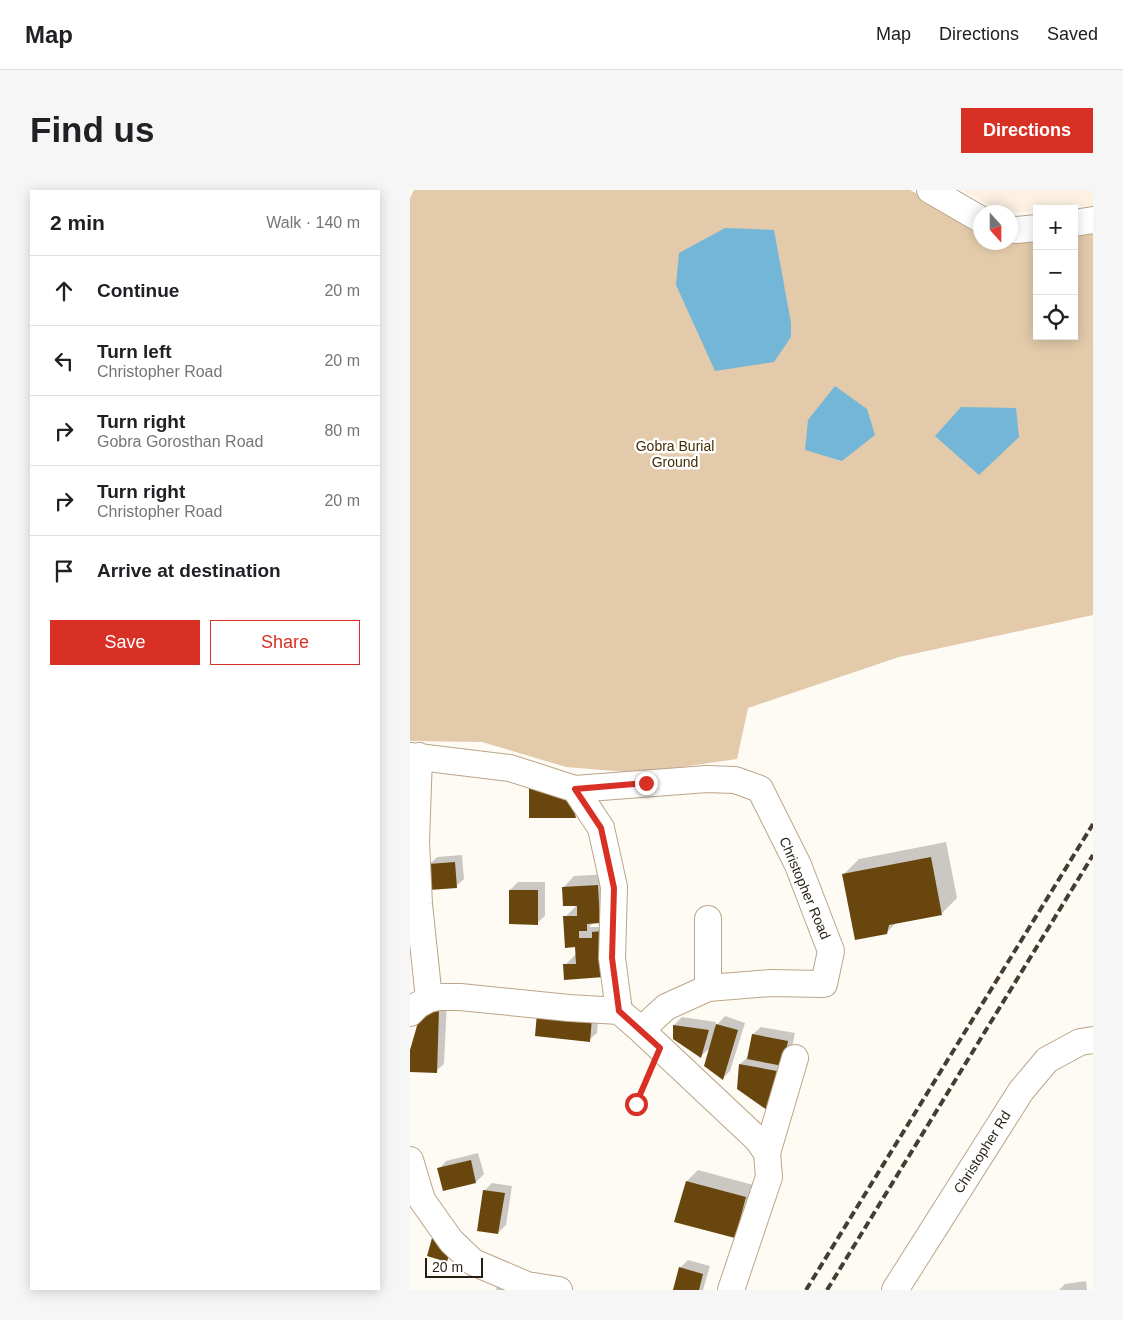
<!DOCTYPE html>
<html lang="en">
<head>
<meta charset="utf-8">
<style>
  :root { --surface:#fff; --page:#f6f6f6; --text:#202124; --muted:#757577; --line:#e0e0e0; --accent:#d93025 }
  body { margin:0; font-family:Helvetica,sans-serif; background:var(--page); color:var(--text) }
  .controls { position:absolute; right:15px; top:15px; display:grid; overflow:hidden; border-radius:0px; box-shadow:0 2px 12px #0003 }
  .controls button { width:45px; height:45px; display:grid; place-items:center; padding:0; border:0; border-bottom:1px solid var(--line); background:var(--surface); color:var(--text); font:25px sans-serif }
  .compass { position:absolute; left:563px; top:15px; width:45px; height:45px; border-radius:50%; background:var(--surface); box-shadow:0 2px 12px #0003; rotate:159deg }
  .scale { position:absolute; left:15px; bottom:12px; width:58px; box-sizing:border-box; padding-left:5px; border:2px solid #261e12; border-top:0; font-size:14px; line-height:18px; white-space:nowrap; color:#261e12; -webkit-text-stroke:4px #fff; paint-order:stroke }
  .stop { position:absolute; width:15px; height:15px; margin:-11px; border:4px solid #d93025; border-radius:50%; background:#fff }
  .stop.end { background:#d93025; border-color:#fff; box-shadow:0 1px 5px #0008 }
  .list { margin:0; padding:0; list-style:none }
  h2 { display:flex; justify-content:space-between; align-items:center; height:65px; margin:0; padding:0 20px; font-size:21px }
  h2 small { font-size:16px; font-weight:400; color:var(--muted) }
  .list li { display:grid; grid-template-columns:32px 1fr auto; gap:15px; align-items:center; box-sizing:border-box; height:70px; padding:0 20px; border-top:1px solid var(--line) }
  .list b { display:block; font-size:19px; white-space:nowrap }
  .list p { margin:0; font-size:16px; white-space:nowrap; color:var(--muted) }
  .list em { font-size:16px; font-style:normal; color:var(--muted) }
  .actions { display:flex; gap:10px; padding:15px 20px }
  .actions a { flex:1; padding:11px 0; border:1px solid var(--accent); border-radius:0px; text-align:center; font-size:18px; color:var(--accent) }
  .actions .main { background:var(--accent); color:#fff }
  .icon { flex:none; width:28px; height:28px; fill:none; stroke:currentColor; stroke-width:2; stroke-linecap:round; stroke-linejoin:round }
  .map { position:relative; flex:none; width:683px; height:1100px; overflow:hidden; border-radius:0px }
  header { display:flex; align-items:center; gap:30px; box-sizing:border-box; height:70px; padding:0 25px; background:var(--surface); border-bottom:1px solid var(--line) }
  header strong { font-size:24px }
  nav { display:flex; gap:28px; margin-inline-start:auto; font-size:18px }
  .intro { display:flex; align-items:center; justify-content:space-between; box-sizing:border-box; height:120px; padding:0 30px }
  h1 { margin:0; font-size:35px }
  .button { padding:12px 22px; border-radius:0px; background:var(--accent); color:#fff; font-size:18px; font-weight:700 }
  main { display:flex; gap:30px; padding:0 30px }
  aside { flex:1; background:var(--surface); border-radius:0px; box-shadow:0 2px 12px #0003 }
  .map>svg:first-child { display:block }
  .built { fill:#fdf1e3 }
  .green { fill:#e2caaa }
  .water { fill:#74b6d7 }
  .shadow { fill:#0003 }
  .building { fill:#68460d }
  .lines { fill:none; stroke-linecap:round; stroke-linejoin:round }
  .minor-casing { stroke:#bba588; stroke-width:28 }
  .path { stroke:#b1aca4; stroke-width:3; stroke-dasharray:4 4; stroke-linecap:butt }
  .minor { stroke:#fff; stroke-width:26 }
  .rail { stroke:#453d32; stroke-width:4; stroke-dasharray:8 4; stroke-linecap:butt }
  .route { stroke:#d93025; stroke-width:6 }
  .labels { text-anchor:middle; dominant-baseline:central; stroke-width:5; stroke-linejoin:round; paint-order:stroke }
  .park-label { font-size:14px; fill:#452b00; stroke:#fff }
  .street-label { font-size:14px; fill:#261e12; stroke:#fff }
</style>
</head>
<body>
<header>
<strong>Map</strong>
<nav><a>Map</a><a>Directions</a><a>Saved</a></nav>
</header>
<div class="intro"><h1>Find us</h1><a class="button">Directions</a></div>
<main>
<aside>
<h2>2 min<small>Walk · 140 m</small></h2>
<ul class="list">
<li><svg class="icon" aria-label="ahead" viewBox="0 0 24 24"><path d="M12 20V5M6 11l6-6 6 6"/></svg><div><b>Continue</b></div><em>20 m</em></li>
<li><svg class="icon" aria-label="left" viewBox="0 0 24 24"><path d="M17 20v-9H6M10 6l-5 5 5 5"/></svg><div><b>Turn left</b><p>Christopher Road</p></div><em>20 m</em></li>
<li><svg class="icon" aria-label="right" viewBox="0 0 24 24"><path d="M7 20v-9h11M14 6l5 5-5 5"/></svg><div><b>Turn right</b><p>Gobra Gorosthan Road</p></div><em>80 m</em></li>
<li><svg class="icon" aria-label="right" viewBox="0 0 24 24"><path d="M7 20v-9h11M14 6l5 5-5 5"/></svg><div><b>Turn right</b><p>Christopher Road</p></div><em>20 m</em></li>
<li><svg class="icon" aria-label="arrive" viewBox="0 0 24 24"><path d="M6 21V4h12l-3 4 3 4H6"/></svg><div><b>Arrive at destination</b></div></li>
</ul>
<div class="actions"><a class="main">Save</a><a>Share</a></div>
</aside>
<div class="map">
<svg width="683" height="1100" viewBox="0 0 683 1100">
  <rect width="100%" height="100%" fill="#fefaf4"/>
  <path class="built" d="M 551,0 L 683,0 L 683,16 L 627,19 L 627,21 L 601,23 L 591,22 Z"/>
  <path class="green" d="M 4,0 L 500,0 L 570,37 L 570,52 L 600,52 L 601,49 L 627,47 L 627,146 L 664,146 L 664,45 L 683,44 L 683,425 L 489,467 L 338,518 L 327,569 L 230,583 L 156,577 L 72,552 L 0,551 L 0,8 Z"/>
  <path class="water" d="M 315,38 L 364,40 L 381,133 L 381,147 L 364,172 L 305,181 L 266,95 L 269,63 Z
    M 425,196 L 457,219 L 465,245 L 432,271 L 395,260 L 398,230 Z
    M 551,217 L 606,218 L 609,247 L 569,285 L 525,246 Z"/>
  <path class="shadow" d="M 536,652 L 547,708 L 532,723 L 487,732 L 476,743 L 434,684 L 449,669 Z
    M 52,665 L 54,689 L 46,696 L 19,675 L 27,667 Z
    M 199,684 L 190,732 L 184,732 L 179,737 L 189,737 L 195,731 L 206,774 L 155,775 L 167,763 L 166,756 L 155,727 L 167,715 L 153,698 L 164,686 Z
    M 108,692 L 135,692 L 135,726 L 127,733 L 100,700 Z
    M 37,812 L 34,874 L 26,881 L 0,880 L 0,864 L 12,822 Z
    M 189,821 L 187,843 L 179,850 L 126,845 Z
    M 315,826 L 335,833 L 320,881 L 313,888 L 301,857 L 291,866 L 264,849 L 264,835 L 272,827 L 306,832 L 305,837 Z
    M 351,837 L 385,843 L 380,867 L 365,910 L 330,874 L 338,867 L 343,844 Z
    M 68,963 L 74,984 L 66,992 L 34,1000 L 29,979 L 36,971 Z
    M 288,980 L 347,996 L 336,1035 L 324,1047 L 277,991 Z
    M 82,993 L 102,996 L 96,1035 L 88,1043 L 74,1001 Z
    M 278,1070 L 300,1076 L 293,1100 L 264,1100 L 270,1078 Z
    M 676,1091 L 677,1100 L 649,1100 L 655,1094 Z
    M 87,1096 L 108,1100 L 86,1100 Z"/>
  <path class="building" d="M 119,595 L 159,600 L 166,628 L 119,628 Z
    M 521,667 L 532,725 L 479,735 L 477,744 L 445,750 L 432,684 Z
    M 45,672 L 47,698 L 19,700 L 18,674 Z
    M 188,695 L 190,733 L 177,734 L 177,741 L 169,741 L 169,748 L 182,748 L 182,742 L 192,741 L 194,787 L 154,790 L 153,774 L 166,774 L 165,757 L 155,758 L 153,726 L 167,726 L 167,716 L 153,716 L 152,697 Z
    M 99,700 L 128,700 L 128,735 L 99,734 Z
    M 29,820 L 27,883 L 0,882 L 0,860 L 11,822 Z
    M 127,823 L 182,828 L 180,852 L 125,846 Z
    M 306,834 L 328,840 L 313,890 L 294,876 Z
    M 263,835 L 299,840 L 291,868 L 263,849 Z
    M 342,844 L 378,851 L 373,876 L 337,869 Z
    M 329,874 L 367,881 L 357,920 L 327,899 Z
    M 61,970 L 66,993 L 33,1001 L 27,978 Z
    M 276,991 L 336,1007 L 325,1048 L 264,1032 Z
    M 73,1000 L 95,1003 L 88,1044 L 67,1041 Z
    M 22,1048 L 42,1054 L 37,1072 L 17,1066 Z
    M 269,1077 L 293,1084 L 289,1100 L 263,1100 Z"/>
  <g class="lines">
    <g class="minor-casing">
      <path id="minor" d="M 520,0 L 570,29
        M 664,33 L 683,30
        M 600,39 L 606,40 L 627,38
        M 0,566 L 100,578 L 165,599 L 191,638 L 204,697 L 202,768 L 209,821
        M 9,566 L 6,652 L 9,714 L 19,809
        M 165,599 L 297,589 L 325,590 L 350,599 L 388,675 L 421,761 L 414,794 L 361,793 L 298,798 L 256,817 L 231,840
        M 298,729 L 298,798
        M 0,823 L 8,815 L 19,809 L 29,807 L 50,807 L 159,818 L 209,821 L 231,840 L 347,949 L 357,963 L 359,987 L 321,1100
        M 357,963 L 385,868
        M 0,970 L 12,1010 L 41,1051 L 63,1072 L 117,1095 L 149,1100
        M 485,1100 L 611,901 L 637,870 L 670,852 L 683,850"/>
    </g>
    <path class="path" d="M 226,914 L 241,879"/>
    <use href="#minor" class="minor"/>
    <path class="rail" d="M 396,1100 L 683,634
      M 417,1100 L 683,665"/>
  </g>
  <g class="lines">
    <path class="route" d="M 226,914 L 250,858 L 209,821 L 202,768 L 204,698 L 191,638 L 165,599 L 236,593"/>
  </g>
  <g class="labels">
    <g class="park-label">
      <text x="265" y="256">Gobra Burial<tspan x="265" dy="16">Ground</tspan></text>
    </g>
    <g class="street-label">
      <text transform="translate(395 698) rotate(67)">Christopher Road</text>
      <text transform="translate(572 962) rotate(-58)">Christopher Rd</text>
    </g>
  </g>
</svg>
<div class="controls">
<button>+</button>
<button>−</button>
<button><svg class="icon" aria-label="locate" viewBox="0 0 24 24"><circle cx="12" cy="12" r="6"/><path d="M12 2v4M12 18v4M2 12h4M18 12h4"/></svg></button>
</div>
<svg class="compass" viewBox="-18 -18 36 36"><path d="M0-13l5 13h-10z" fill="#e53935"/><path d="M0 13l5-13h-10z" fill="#757577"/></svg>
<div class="scale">20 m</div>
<div class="stop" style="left:226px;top:914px"></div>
<div class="stop end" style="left:236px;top:593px"></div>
</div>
</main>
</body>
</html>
